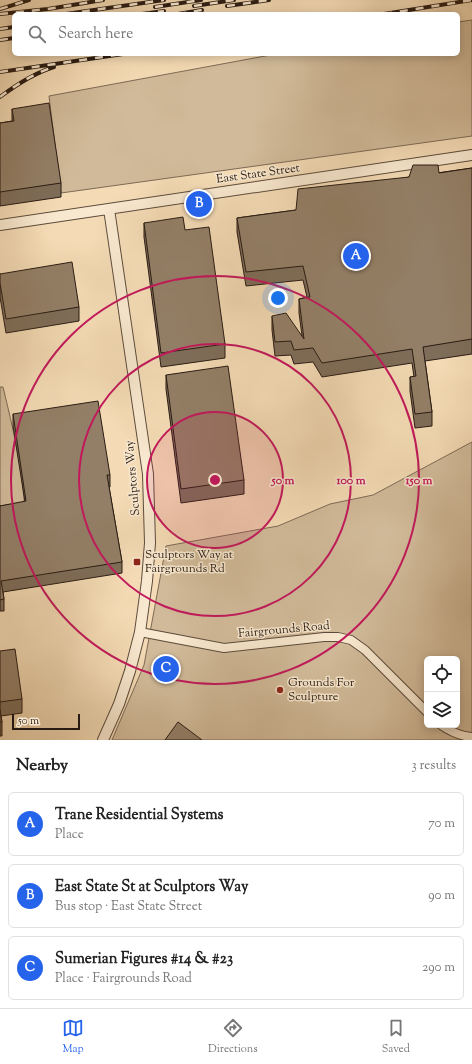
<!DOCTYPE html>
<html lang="en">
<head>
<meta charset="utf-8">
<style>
  :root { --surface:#fff; --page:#f2f2f2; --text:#222; --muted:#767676; --line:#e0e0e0; --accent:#2563eb }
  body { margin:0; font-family:"Sorts Mill Goudy",serif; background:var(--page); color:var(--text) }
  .controls { position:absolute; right:12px; bottom:12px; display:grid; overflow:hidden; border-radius:6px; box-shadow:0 2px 10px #0003 }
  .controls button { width:36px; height:36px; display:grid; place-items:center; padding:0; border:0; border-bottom:1px solid var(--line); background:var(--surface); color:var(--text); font:20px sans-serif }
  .scale { position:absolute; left:12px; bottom:10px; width:68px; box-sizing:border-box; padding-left:4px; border:2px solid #291b13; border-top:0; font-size:11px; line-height:14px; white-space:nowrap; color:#291b13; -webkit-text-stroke:3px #f8e8cf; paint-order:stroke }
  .you { position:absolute; left:278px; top:298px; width:14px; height:14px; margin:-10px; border:3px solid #fff; border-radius:50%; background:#1a73e8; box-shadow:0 0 0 6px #1a73e833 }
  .badge { display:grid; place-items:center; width:26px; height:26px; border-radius:50%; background:var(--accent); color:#fff; font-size:13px; font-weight:700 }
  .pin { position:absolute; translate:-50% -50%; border:2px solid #fff; box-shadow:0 1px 4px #0006 }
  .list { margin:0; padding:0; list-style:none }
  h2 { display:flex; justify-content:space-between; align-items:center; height:52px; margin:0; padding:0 16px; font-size:17px }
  h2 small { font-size:13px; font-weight:400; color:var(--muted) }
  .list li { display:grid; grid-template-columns:26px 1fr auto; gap:12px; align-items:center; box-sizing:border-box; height:64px; margin:0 8px 8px; padding:0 8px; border:1px solid var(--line); border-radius:6px }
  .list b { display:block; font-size:15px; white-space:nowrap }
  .list p { margin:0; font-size:13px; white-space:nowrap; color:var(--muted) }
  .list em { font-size:13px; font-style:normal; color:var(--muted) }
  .icon { flex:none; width:22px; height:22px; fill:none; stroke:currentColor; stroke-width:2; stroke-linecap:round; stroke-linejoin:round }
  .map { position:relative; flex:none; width:472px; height:740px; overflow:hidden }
  .search { position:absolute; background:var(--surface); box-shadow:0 2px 10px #0003; left:12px; right:12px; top:12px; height:44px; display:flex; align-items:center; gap:10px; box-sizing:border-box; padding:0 14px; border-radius:6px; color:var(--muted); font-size:15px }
  .sheet { height:268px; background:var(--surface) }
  nav { display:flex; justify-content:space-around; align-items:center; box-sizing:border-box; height:56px; border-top:1px solid var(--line); background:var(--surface); font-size:11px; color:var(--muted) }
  nav a { display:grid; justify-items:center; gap:2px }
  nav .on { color:var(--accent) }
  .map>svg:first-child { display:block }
  .green { fill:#d1ba99; stroke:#7d6a56; fill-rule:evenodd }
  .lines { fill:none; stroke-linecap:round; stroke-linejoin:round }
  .minor-casing { stroke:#5c4b3c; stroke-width:10 }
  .tertiary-casing { stroke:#5c4b3c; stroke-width:12 }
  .minor { stroke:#f8e8cf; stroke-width:8 }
  .tertiary { stroke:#f8e8cf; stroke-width:10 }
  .rail-casing { stroke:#291b13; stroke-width:4 }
  .rail { stroke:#f8e8cf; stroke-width:2.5; stroke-dasharray:8; stroke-linecap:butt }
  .wall { fill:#7e6d59; stroke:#291b13 }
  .building { fill:#937f67; stroke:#291b13 }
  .ring { fill:none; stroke:#c2185b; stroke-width:2 }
  .poi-dot { fill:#8f2418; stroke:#f8e8cf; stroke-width:1.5 }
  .labels { text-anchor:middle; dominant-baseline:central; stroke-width:3; stroke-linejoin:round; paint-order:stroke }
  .street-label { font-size:12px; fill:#291b13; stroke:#f8e8cf }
  .poi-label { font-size:12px; fill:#291b13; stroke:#f8e8cf; text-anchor:start }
  .centre { fill:#c2185b; stroke:#f8e8cf; stroke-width:2 }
  .ring-label { font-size:12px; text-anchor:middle; font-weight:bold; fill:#c2185b; stroke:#f8e8cf; stroke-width:3; stroke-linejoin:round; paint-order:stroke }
</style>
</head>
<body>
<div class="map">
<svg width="472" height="740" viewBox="0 0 472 740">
  <rect width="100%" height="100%" fill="#f4dbb5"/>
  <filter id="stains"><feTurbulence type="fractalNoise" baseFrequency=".005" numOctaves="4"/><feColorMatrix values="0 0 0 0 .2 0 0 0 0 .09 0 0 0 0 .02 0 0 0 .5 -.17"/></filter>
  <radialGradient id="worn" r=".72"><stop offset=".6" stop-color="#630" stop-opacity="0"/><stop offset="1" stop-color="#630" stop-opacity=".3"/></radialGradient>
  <path class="green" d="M 472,20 L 472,136 L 61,193 L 49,96 L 276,54 L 458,54 L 458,22 Z
    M 0,387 L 3,387 C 13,428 23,471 25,513 L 0,517 Z
    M 472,442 L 472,740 L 112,740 L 144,665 L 166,546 L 278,526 L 330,504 L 373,495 ZM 427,659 L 457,659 L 457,725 L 427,725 Z"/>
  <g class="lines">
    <g class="minor-casing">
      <path id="minor" d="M 140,632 L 224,648 L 324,637 L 338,637 L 351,640 L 365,650 L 427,712
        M 441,725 C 451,732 460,736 472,737"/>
    </g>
    <g class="tertiary-casing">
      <path id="tertiary" d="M 0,225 L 472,155
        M 103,740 L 119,704 L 130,671 L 140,632 L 147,581 L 150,543 L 148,474 L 109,209"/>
    </g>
    <use href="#minor" class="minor"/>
    <use href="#tertiary" class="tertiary"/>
    <g class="rail-casing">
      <path id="rail" d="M 194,6 L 234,0
        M 227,6 L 269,0
        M 155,7 L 201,0
        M 0,9 L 29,0
        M 0,14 L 48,9 L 103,0
        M 66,14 L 164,0
        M 142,14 L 164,11
        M 178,14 L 202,10
        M 384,14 L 472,0
        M 0,29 L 14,27
        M 0,40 L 14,38
        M 0,72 L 123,54
        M 0,97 C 16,85 34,73 54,67"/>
    </g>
    <use href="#rail" class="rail"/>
  </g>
  <path class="wall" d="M 12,109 L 61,183 L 61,197 L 0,206 L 0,123 L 12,121 Z
    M 472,168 L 472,354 L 425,361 L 432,412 L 432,426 L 415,428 L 410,391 L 410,377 L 414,377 L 412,363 L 322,377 L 313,362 L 294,364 L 291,355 L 275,356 L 272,330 L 272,316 L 302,336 L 299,313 L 299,299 L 307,297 L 303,280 L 246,286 L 237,232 L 237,218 L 296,210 L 409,177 Z
    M 144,223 L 185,230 L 225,344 L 225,358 L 161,367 L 144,237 Z
    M 0,274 L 79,307 L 79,321 L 6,333 L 0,297 Z
    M 166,375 L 244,480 L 244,494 L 181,503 L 166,389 Z
    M 13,414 L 110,475 L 110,487 L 109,487 L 122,562 L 122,573 L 3,592 L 4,599 L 4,611 L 0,611 L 0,506 L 25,502 L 13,426 Z
    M 0,651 L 22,699 L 22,713 L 1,716 L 2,722 L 2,736 L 0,736 Z"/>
  <path class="building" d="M 49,103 L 61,183 L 0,192 L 0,123 L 14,121 L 12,109 Z
    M 413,165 L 438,165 L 439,173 L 472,168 L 472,339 L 423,347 L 432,412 L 415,414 L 410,377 L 416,376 L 412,349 L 322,363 L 313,348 L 294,350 L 291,341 L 275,342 L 272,316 L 286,313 L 304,339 L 299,299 L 310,297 L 303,266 L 246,272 L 237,218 L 296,210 L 298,189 L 409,177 Z
    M 183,217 L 185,230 L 209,227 L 225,344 L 161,353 L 144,223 Z
    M 72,262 L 79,307 L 6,319 L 0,283 L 0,274 Z
    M 228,366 L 244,480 L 181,489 L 166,375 Z
    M 98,401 L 110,475 L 107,475 L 122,562 L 1,581 L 4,599 L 0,600 L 0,506 L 26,501 L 13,414 Z
    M 15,649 L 22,699 L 0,702 L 0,651 Z
    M 0,710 L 2,722 L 0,722 Z
    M 178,722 L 202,740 L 165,740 Z"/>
  <circle cx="215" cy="480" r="68" fill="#c2185b" fill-opacity=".12"/>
  <g class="ring">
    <circle cx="215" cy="480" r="68"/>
    <circle cx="215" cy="480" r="136"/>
    <circle cx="215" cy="480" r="204"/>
  </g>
  <g class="poi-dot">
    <rect x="133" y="558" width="8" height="8" rx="2"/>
    <circle cx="280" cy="690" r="4"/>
  </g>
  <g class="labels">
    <g class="street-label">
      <text transform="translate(258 174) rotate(-8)">East State Street</text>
      <text transform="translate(133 478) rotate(-95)">Sculptors Way</text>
      <text transform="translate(284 630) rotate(-5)">Fairgrounds Road</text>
    </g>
    <g class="poi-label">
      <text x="145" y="555">Sculptors Way at<tspan x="145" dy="14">Fairgrounds Rd</tspan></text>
      <text x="288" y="683">Grounds For<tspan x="288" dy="14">Sculpture</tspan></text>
    </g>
  </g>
  <circle cx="215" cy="480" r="6" class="centre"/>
  <g class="ring-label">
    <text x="283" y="484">50 m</text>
    <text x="351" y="484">100 m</text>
    <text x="419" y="484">150 m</text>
  </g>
  <rect width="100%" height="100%" filter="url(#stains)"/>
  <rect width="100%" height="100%" fill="url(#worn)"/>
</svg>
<div class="controls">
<button><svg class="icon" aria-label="locate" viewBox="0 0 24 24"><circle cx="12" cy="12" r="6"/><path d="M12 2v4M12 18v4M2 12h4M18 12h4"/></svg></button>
<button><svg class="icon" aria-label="layers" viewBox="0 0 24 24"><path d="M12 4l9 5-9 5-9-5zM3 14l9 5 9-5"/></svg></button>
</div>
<div class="scale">50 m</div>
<div class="you"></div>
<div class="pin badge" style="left:356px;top:256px">A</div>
<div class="pin badge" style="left:199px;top:204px">B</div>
<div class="pin badge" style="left:166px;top:669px">C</div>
<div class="search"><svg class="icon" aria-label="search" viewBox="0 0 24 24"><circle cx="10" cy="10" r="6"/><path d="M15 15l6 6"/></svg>Search here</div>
</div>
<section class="sheet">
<h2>Nearby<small>3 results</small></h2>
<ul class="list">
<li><span class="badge">A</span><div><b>Trane Residential Systems</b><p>Place</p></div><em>70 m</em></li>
<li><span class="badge">B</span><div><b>East State St at Sculptors Way</b><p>Bus stop · East State Street</p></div><em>90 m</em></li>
<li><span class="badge">C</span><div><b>Sumerian Figures #14 &amp; #23</b><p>Place · Fairgrounds Road</p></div><em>290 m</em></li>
</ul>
</section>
<nav>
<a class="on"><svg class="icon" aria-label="map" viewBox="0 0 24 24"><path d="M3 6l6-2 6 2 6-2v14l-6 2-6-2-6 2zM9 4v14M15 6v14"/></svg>Map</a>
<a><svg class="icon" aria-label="directions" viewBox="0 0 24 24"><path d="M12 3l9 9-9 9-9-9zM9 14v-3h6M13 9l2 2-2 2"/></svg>Directions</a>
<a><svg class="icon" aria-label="saved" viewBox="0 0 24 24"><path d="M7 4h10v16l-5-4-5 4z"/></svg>Saved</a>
</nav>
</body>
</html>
